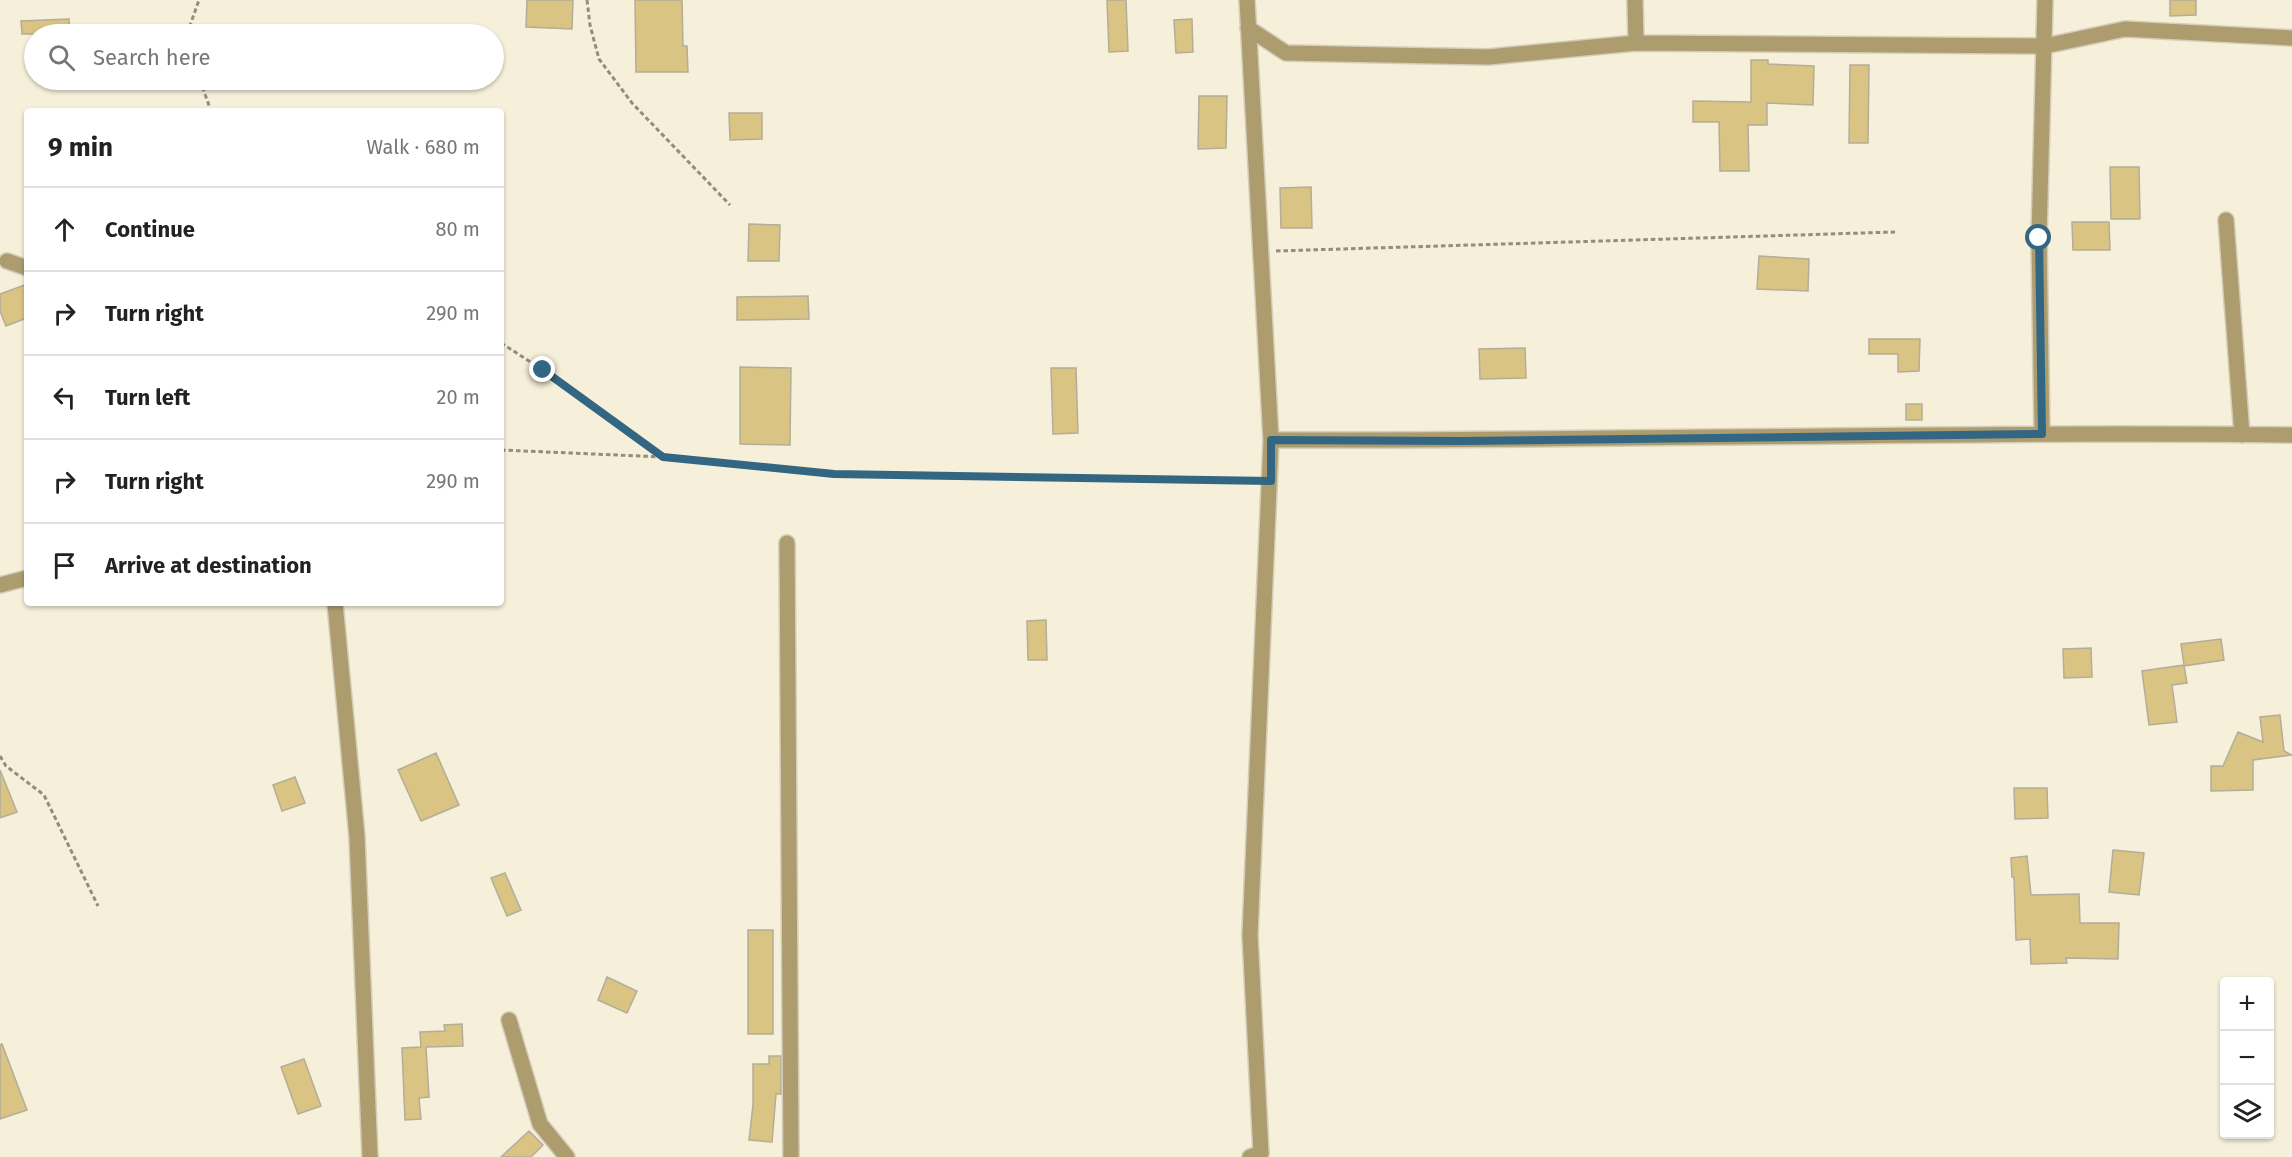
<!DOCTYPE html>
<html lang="en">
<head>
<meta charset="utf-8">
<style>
  :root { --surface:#fff; --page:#f2f2f2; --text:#222; --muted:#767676; --line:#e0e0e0 }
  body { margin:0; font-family:"Fira Sans",sans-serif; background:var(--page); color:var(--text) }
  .controls { position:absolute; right:18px; bottom:18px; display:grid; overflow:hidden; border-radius:6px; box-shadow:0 2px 4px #0004 }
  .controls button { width:54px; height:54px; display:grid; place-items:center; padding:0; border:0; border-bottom:2px solid var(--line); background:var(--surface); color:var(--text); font:30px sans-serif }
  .stop { position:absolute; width:18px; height:18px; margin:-14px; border:4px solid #326683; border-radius:50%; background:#fff }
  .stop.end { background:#326683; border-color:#fff; box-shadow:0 2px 6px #0008 }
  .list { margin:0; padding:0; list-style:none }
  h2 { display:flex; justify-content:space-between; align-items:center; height:78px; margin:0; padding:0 24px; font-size:26px }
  h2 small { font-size:20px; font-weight:400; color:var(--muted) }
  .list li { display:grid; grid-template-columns:39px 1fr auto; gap:18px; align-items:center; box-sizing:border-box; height:84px; padding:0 24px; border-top:2px solid var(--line) }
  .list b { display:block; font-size:22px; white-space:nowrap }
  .list em { font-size:20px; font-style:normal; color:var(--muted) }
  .icon { flex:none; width:33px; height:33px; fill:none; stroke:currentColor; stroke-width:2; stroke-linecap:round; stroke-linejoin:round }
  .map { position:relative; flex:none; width:2292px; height:1157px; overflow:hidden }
  .search { position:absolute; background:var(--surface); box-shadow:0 2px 4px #0004; left:24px; top:24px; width:480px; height:66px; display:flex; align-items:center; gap:15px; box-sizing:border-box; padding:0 21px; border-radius:33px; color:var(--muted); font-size:22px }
  .panel { position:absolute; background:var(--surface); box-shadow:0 2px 4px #0004; left:24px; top:108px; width:480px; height:498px; border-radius:6px }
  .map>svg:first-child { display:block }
  .building { fill:#d9c484; stroke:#b3ad99; stroke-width:1.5 }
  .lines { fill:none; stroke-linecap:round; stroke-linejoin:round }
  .street-casing { stroke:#d3cdba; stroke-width:18 }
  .path { stroke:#928d7e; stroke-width:3; stroke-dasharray:4.5 3; stroke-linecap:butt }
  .street { stroke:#ac9c6e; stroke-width:15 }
  .route { stroke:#326683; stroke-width:8 }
</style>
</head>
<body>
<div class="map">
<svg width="2292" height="1157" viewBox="0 0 2292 1157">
  <rect width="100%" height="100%" fill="#f6efda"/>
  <path class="building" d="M 527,0 L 573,0 L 572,29 L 526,27 Z
    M 635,0 L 682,0 L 683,46 L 687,46 L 688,72 L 636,72 Z
    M 1107,0 L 1126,0 L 1128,51 L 1109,52 Z
    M 2170,0 L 2196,0 L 2196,15 L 2170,16 Z
    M 69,19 L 70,34 L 22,34 L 21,21 Z
    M 1192,19 L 1193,52 L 1176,53 L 1174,20 Z
    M 1751,60 L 1768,60 L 1768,64 L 1814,66 L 1813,105 L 1767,103 L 1767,125 L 1748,125 L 1749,171 L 1720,171 L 1719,122 L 1693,122 L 1693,101 L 1751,102 Z
    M 1850,65 L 1869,65 L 1868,143 L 1849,143 Z
    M 1199,96 L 1227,96 L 1226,148 L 1198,149 Z
    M 729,113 L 762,113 L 762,139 L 730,140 Z
    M 2110,167 L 2139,167 L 2140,219 L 2111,219 Z
    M 1311,187 L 1312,228 L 1281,228 L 1280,188 Z
    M 2072,222 L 2109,222 L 2110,250 L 2073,250 Z
    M 749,224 L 780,225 L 779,261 L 748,261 Z
    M 1759,256 L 1809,259 L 1808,291 L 1757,289 Z
    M 27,284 L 27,318 L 6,326 L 0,311 L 0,294 Z
    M 808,296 L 809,319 L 737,320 L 737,297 Z
    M 1869,339 L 1920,339 L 1919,371 L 1898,372 L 1898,354 L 1869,354 Z
    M 1525,348 L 1526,378 L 1480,379 L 1479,349 Z
    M 740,367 L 791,368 L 790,445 L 740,444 Z
    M 1051,368 L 1076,368 L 1078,433 L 1053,434 Z
    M 1906,404 L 1922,404 L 1922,420 L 1906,420 Z
    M 1046,620 L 1047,660 L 1028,660 L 1027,621 Z
    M 2221,639 L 2224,660 L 2184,666 L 2187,683 L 2172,685 L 2177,722 L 2149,725 L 2142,671 L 2184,665 L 2181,644 Z
    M 2091,648 L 2092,677 L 2064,678 L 2063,649 Z
    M 2280,715 L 2284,751 L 2292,755 L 2253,760 L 2253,790 L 2211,791 L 2211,766 L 2223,766 L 2238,732 L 2263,742 L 2260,717 Z
    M 436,753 L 459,805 L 421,821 L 398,770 Z
    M 0,770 L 17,812 L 0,818 Z
    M 295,777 L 305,803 L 282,811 L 273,785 Z
    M 2014,788 L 2047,788 L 2048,818 L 2015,819 Z
    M 2113,850 L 2144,853 L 2139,895 L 2109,892 Z
    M 2027,856 L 2031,895 L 2079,894 L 2080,923 L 2119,923 L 2118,959 L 2066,958 L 2067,963 L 2031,964 L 2030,939 L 2016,940 L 2014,877 L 2012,877 L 2011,858 Z
    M 505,873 L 521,910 L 507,916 L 491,878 Z
    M 748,930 L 773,930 L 773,1034 L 748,1034 Z
    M 607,977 L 637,991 L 627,1013 L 598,1000 Z
    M 462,1024 L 463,1046 L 426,1047 L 429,1097 L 419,1098 L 421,1119 L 405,1120 L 402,1048 L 421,1047 L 420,1032 L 445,1031 L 444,1025 Z
    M 2,1044 L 27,1110 L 0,1119 L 0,1045 Z
    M 769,1056 L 781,1056 L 781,1094 L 776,1094 L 772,1142 L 749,1140 L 753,1105 L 753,1064 L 769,1064 Z
    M 304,1059 L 321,1106 L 298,1114 L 281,1067 Z
    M 529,1131 L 543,1145 L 531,1157 L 501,1157 Z"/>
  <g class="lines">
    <g class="street-casing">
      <path id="street" d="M 1247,0 L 1271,440 L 1250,935 L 1261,1153 L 1250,1157
        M 1635,0 L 1636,43
        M 1248,28 L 1286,53 L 1488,57 L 1636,43 L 2045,46 L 2125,29 L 2292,38
        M 2226,220 L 2242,435
        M 7,261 L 27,268
        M 2042,434 L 2039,238 L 2045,0
        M 1271,440 C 1612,441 1952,431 2292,435
        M 787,543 L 791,1157
        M 0,585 L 27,578
        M 335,603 L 357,837 L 370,1157
        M 509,1020 L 540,1124 L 567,1157"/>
    </g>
    <path class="path" d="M 587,0 L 590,25 L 599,59 L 632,103 L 730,205
      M 187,34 L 199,0
      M 200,80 L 211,111
      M 1276,251 L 1895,232
      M 501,343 L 543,370 L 662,456
      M 501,450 L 663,457 L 834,474 L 1254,481
      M 0,756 L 6,766 L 44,795 L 98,906"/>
    <use href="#street" class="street"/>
  </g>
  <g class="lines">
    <path class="route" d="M 543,370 L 663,457 L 834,474 L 1271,481 L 1271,440 L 1462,441 L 2042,434 L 2039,238"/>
  </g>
</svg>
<div class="controls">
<button>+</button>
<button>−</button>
<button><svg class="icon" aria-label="layers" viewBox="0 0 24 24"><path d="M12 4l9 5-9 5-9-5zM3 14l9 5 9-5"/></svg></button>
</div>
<div class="stop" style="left:2039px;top:238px"></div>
<div class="stop end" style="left:543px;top:370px"></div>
<div class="search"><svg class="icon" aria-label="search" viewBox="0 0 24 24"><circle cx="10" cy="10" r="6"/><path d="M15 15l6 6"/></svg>Search here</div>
<section class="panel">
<h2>9 min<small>Walk · 680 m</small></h2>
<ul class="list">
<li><svg class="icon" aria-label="ahead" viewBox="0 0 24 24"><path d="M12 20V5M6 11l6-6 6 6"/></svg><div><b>Continue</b></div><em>80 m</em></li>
<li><svg class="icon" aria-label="right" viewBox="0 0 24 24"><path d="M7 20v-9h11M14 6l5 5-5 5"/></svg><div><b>Turn right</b></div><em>290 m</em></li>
<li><svg class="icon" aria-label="left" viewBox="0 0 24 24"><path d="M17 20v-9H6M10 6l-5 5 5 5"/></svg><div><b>Turn left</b></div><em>20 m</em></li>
<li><svg class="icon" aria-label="right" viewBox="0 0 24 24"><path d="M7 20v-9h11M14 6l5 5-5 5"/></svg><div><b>Turn right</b></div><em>290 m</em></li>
<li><svg class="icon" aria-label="arrive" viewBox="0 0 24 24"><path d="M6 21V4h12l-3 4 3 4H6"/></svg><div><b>Arrive at destination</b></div></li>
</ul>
</section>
</div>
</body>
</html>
